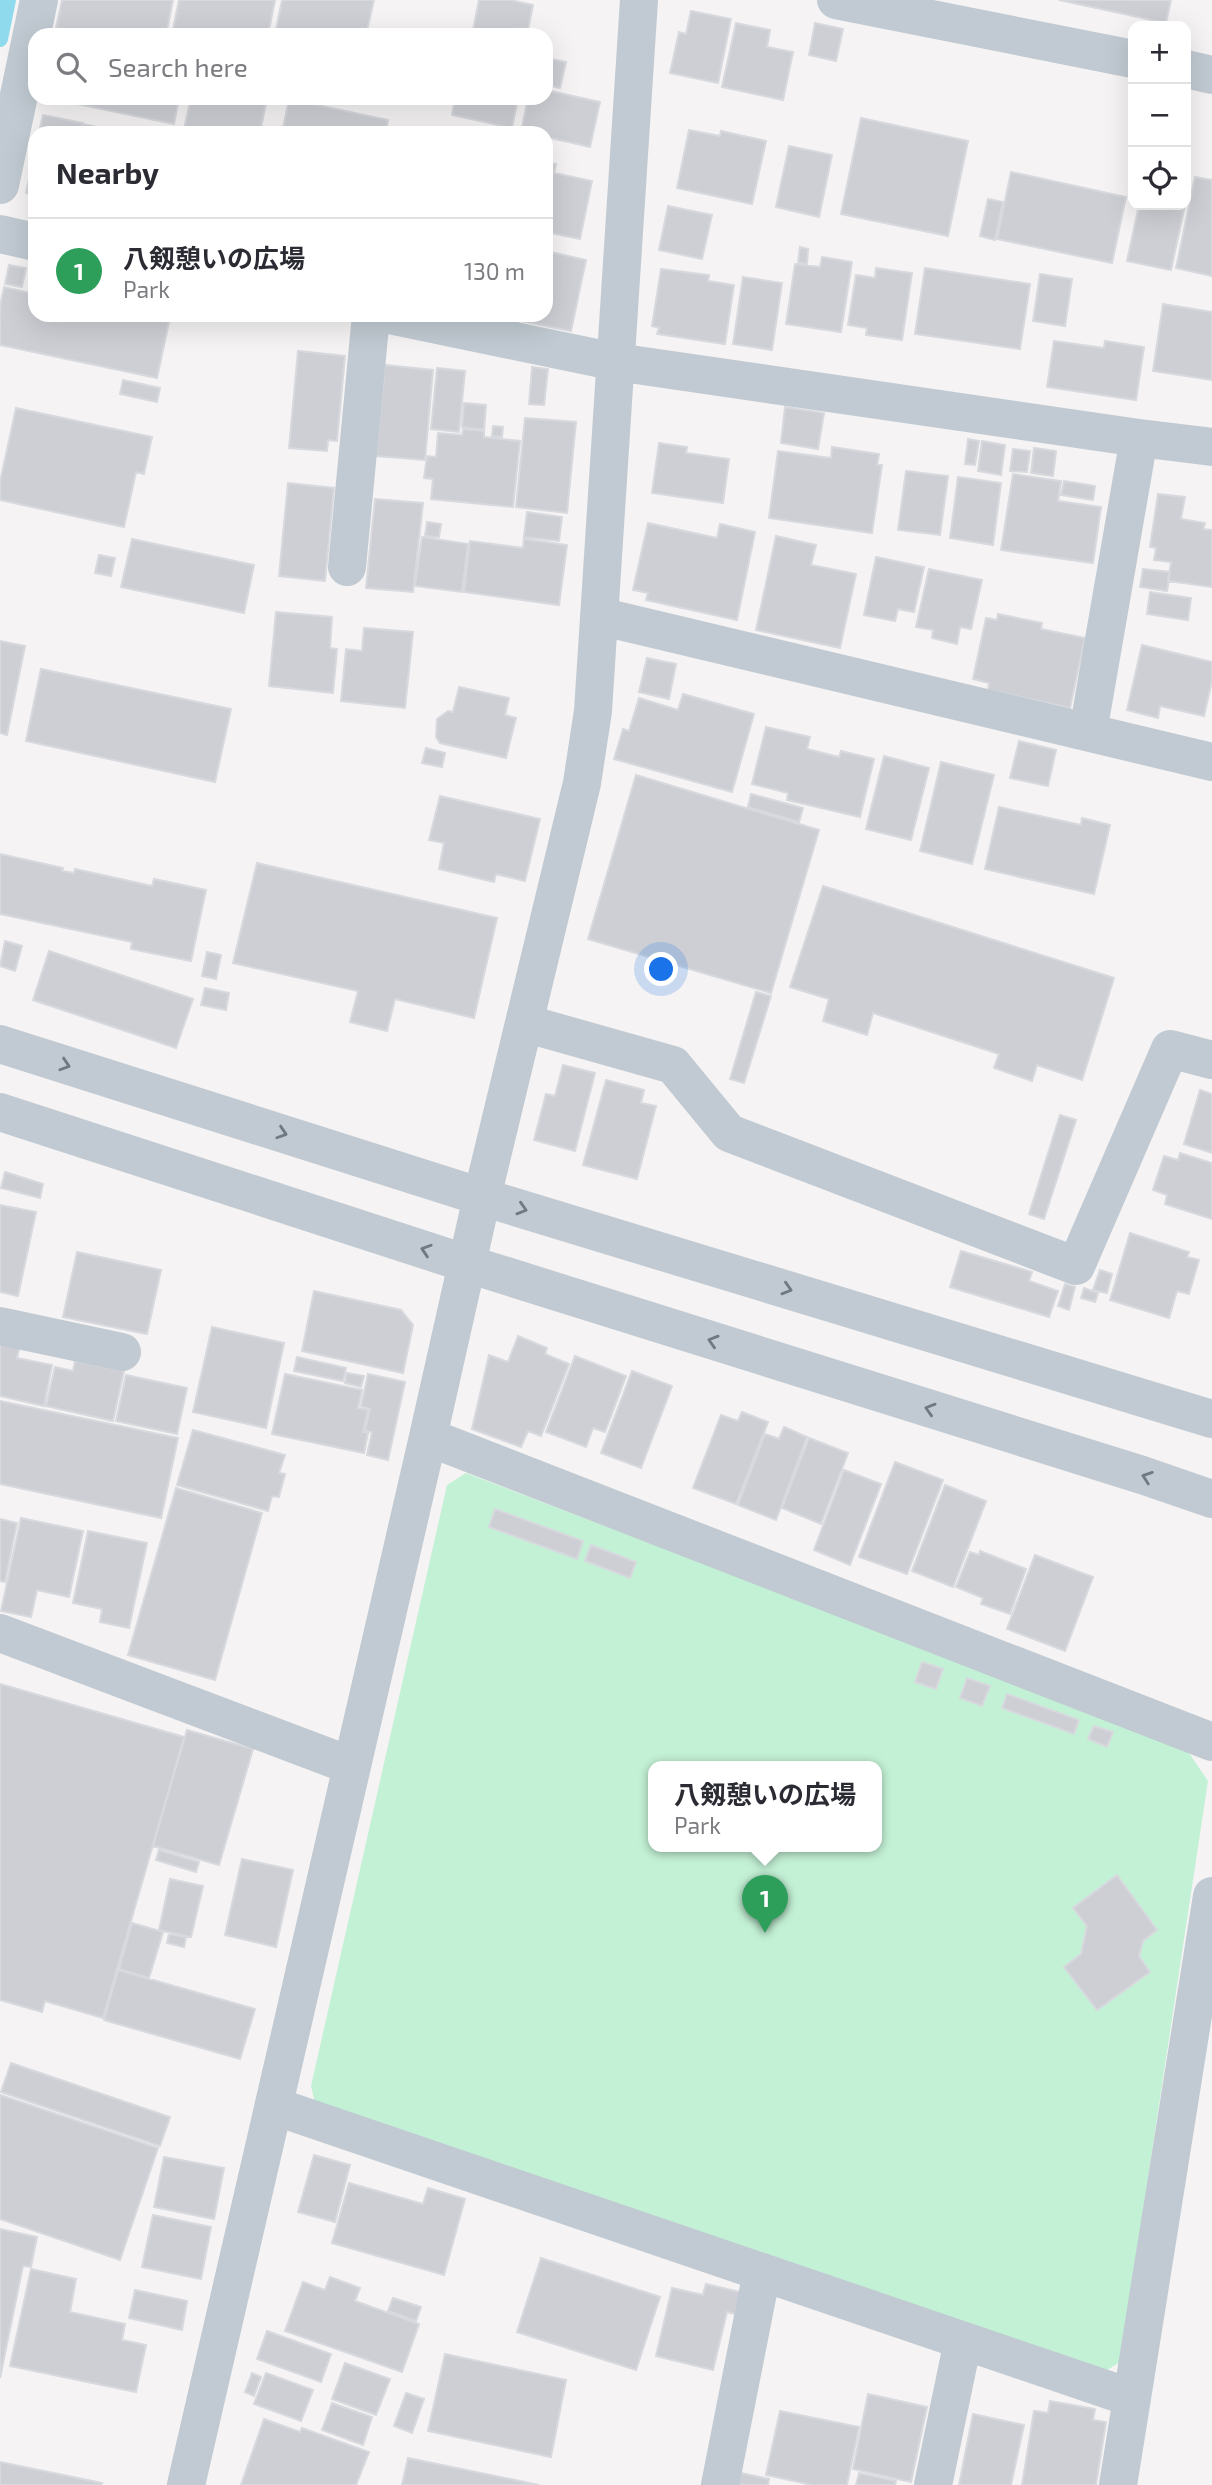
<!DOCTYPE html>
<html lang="en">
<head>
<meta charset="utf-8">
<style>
  :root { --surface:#fff; --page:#f2f2f3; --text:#2b2b33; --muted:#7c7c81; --line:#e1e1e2; --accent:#db2777 }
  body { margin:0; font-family:"Exo 2","Noto Sans JP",sans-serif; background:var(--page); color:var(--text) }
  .controls { position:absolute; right:21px; top:21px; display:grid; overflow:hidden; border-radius:14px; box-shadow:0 7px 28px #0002 }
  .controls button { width:63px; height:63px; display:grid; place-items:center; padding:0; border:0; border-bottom:2px solid var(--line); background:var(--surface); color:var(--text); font:35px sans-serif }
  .you { position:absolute; left:662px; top:970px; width:24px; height:24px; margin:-18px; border:5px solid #fff; border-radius:50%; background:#1a73e8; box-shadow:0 0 0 10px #1a73e833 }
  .badge { display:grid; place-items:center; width:46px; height:46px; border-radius:50%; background:var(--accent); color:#fff; font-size:23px; font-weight:700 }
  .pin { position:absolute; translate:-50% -58px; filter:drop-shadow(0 2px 4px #0008) }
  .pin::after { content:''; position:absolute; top:37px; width:24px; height:21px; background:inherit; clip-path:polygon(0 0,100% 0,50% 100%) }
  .popup { position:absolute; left:648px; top:1761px; width:234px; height:91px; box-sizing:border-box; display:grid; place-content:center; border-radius:14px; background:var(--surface); filter:drop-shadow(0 2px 5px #0005); font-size:23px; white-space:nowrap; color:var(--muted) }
  .popup b { font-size:26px; color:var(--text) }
  .popup::after { content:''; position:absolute; left:50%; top:100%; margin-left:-14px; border:14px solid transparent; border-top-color:var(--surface) }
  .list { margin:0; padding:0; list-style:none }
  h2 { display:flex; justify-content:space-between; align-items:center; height:91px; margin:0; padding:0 28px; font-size:30px }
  h2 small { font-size:23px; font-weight:400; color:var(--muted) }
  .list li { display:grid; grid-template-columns:46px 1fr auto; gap:21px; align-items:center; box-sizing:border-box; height:105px; padding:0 28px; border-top:2px solid var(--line) }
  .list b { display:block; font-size:26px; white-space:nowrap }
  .list p { margin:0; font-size:23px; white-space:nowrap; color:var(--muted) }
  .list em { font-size:23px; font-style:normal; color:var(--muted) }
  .icon { flex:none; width:38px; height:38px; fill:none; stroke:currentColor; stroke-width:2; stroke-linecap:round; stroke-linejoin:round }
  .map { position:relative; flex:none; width:1212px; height:2485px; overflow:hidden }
  .search { position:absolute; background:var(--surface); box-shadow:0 7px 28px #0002; left:28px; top:28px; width:525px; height:77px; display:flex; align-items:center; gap:18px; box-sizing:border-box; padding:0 24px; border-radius:21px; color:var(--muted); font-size:26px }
  .panel { position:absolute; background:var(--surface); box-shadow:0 7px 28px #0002; left:28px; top:126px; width:525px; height:196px; border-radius:21px }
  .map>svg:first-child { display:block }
  .green { fill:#c3f1d5; fill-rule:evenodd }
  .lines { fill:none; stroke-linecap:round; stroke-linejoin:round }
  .stream { stroke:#90daee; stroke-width:16 }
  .building { fill:#cdcfd5; stroke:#d7d9de; stroke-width:2 }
  .minor { stroke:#c1cad2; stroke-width:38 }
  .oneway { stroke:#6e7983 }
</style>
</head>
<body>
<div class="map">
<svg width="1212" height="2485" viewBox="0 0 1212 2485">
  <rect width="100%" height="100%" fill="#f5f3f3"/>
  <path class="green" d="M 466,1473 L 1185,1747 L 1208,1781 L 1120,2362 L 1104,2372 L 315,2103 L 311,2086 L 447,1485 ZM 653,1767 L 877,1767 L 877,1847 L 653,1847 Z"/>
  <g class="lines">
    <path class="stream" d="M 0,39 L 8,0"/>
  </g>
  <path class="building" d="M 62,0 L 173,0 L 166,35 L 90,35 L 56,28 Z
    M 179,0 L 275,0 L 268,35 L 172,35 Z
    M 282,0 L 374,0 L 366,35 L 275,35 Z
    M 479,0 L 510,0 L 533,5 L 527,35 L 472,35 Z
    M 1059,0 L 1171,0 L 1166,23 Z
    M 691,11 L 731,19 L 718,83 L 670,73 L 679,32 L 686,34 Z
    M 736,23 L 770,30 L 767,47 L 793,52 L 783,100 L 722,87 Z
    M 815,23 L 843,29 L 836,61 L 809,55 Z
    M 546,58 L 566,62 L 560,88 L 546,85 Z
    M 546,90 L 600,102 L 590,147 L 546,137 L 546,133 L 521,132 L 528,98 L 546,98 Z
    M 58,98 L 179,98 L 174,124 L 58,100 Z
    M 191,98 L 244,98 L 266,103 L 260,133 L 183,133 Z
    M 455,98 L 518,98 L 512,128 L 452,115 Z
    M 289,99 L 388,120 L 386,133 L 282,133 Z
    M 43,115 L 83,123 L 81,133 L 39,133 Z
    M 861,118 L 968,141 L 948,236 L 841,214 Z
    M 83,124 L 125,133 L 81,133 Z
    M 689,130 L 720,136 L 721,131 L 766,141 L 752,204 L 677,188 Z
    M 789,146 L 832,155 L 819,217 L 776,207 Z
    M 35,151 L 35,195 L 26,193 Z
    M 546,162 L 556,164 L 554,173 L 592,181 L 580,239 L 546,232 Z
    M 1011,172 L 1126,197 L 1112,263 L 997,239 Z
    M 1195,177 L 1212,180 L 1212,276 L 1176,268 Z
    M 988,199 L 1003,202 L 995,240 L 980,236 Z
    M 1139,205 L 1185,205 L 1171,270 L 1127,261 Z
    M 668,206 L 712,215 L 702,259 L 659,250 Z
    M 800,247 L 808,249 L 807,264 L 798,263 Z
    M 546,251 L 586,260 L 571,331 L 521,321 L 523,315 L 546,315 Z
    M 822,257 L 852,262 L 841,332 L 786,324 L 795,264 L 820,267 Z
    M 9,265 L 26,268 L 22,287 L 5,284 Z
    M 876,268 L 912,273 L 902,340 L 866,335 L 867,328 L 848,325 L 856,275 L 875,278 Z
    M 925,268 L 1030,284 L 1020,349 L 915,334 Z
    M 661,269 L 709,275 L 708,281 L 734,285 L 725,344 L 657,334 L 659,328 L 652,326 Z
    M 1040,274 L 1072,279 L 1065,326 L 1033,321 Z
    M 743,277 L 782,283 L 772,350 L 733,344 Z
    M 4,287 L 35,294 L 35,315 L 136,315 L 169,322 L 157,378 L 0,345 L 0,306 Z
    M 1163,304 L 1212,312 L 1212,380 L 1153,371 Z
    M 484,315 L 520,315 L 517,331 Z
    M 1054,341 L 1104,348 L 1105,341 L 1144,347 L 1136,400 L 1047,387 Z
    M 298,351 L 345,356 L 337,441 L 328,440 L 327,451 L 289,448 Z
    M 385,365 L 433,370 L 425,460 L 376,456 Z
    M 532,367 L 548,369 L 544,405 L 529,404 Z
    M 437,368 L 465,371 L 459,432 L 431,429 Z
    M 123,380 L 160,388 L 157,402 L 120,394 Z
    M 464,403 L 486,405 L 484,430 L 462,427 Z
    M 785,407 L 824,413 L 818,449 L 781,443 Z
    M 16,408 L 152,437 L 144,474 L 136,472 L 124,527 L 0,500 L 0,482 Z
    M 525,418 L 576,422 L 567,513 L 516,507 Z
    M 493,426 L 503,427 L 502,437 L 492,436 Z
    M 463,429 L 484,431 L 484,437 L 520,441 L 513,507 L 431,499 L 433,479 L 424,478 L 427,456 L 436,457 L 438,433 L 462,435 Z
    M 968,439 L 979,441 L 975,465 L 965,464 Z
    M 982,441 L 1005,445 L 1001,475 L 978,471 Z
    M 659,443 L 687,447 L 686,453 L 729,459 L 723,503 L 652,493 Z
    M 832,447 L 879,454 L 877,465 L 882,465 L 872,533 L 769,518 L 778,451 L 831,458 Z
    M 1034,448 L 1056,451 L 1053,476 L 1031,473 Z
    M 1013,449 L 1030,451 L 1027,472 L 1010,471 Z
    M 906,471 L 948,476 L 940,535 L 898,530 Z
    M 1013,474 L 1061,481 L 1058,501 L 1101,507 L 1093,563 L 1001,550 Z
    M 958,477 L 1001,483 L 993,545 L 950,538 Z
    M 1064,481 L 1095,486 L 1093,500 L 1061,495 Z
    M 288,483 L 334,488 L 325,581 L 279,576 Z
    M 1158,494 L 1185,497 L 1181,519 L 1205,523 L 1203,529 L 1212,530 L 1212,587 L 1168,581 L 1171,562 L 1154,560 L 1156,548 L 1150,547 Z
    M 375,499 L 423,503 L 413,592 L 366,588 Z
    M 527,512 L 562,517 L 559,541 L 524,537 Z
    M 427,522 L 441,524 L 439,537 L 425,536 Z
    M 648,523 L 717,538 L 720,524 L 755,532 L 737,620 L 646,600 L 648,593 L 633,590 Z
    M 776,536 L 816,545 L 811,565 L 856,574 L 840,648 L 756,630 Z
    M 422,537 L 468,544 L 462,592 L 415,586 Z
    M 132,539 L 254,565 L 244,613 L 121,587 Z
    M 524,539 L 567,545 L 559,605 L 464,592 L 470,541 L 523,548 Z
    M 99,555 L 115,558 L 111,576 L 95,573 Z
    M 876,557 L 924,567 L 914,612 L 898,609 L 895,621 L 864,615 Z
    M 929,569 L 982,580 L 971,629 L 960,627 L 957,644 L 932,638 L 933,630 L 916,627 Z
    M 1143,569 L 1170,572 L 1167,591 L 1140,587 Z
    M 1150,592 L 1191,598 L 1188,620 L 1147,614 Z
    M 276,612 L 332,617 L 330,648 L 337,649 L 333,693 L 269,686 Z
    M 998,614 L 1042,623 L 1041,629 L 1085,638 L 1070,708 L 988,690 L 989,683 L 973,679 L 986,618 L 997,620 Z
    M 364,628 L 413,632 L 405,708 L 341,701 L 346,649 L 362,651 Z
    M 0,641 L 25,646 L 7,735 L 0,733 Z
    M 1142,645 L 1212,662 L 1212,681 L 1204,716 L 1160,706 L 1158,718 L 1127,710 Z
    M 647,658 L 676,664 L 669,699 L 639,692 Z
    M 41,669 L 231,709 L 215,782 L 26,741 Z
    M 459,687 L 509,698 L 505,715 L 516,718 L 506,758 L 440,743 L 436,737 L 437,719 L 448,711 L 453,712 Z
    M 683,694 L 754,714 L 732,792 L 614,759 L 623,729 L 629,731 L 639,698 L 678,710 Z
    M 766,727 L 810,737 L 807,749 L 839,757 L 841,751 L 874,759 L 860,817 L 787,800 L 788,793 L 752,784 Z
    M 1019,741 L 1056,750 L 1048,786 L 1010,778 Z
    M 426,748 L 445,753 L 442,767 L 422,763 Z
    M 884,756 L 929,768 L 911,840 L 866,829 Z
    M 941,762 L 994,775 L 972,864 L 920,851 Z
    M 636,775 L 819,830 L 771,993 L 588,939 Z
    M 751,794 L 803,808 L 799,822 L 748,807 Z
    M 440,796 L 540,819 L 525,881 L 496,874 L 494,882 L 439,869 L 444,843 L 429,840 Z
    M 999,807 L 1081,825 L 1082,818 L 1110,825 L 1094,894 L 985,869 Z
    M 0,854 L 63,868 L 62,871 L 74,873 L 75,869 L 152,886 L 154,879 L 206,890 L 191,961 L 131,949 L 132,942 L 0,914 Z
    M 257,863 L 497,918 L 474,1018 L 395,999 L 387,1031 L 350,1022 L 358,991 L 233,963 Z
    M 823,886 L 1114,978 L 1082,1080 L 1037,1065 L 1032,1081 L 994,1068 L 999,1054 L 873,1013 L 867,1035 L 823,1021 L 829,999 L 790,987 Z
    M 5,941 L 22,946 L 15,971 L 0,966 Z
    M 49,951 L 193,999 L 176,1048 L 33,1000 Z
    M 207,952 L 221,955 L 216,979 L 202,976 Z
    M 205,988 L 229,993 L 226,1010 L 201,1005 Z
    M 756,992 L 771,996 L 744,1083 L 730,1079 Z
    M 563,1065 L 595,1073 L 575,1151 L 534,1140 L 546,1094 L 555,1096 Z
    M 606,1080 L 644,1090 L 641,1103 L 656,1106 L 637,1179 L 583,1165 Z
    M 1200,1090 L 1212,1094 L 1212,1153 L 1184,1144 Z
    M 1060,1115 L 1076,1120 L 1044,1219 L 1029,1214 Z
    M 1180,1153 L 1212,1163 L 1212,1219 L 1165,1204 L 1167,1195 L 1153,1190 L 1164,1156 L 1178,1160 Z
    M 5,1172 L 43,1184 L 40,1198 L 1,1188 Z
    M 0,1205 L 36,1212 L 18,1296 L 0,1292 Z
    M 1130,1233 L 1189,1252 L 1187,1257 L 1199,1260 L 1189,1294 L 1177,1291 L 1169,1318 L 1110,1300 Z
    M 961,1251 L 1032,1272 L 1029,1281 L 1058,1291 L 1049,1317 L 950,1287 Z
    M 77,1252 L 161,1270 L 147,1334 L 63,1317 Z
    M 1100,1270 L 1112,1274 L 1107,1293 L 1093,1290 Z
    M 1065,1284 L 1075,1287 L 1069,1310 L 1058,1306 Z
    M 1084,1288 L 1098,1293 L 1095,1302 L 1081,1298 Z
    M 314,1291 L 401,1310 L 413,1325 L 403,1373 L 302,1351 Z
    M 212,1327 L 284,1343 L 266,1428 L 193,1412 Z
    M 518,1336 L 547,1348 L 545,1354 L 569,1364 L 541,1436 L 528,1431 L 521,1447 L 472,1429 L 489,1355 L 508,1362 Z
    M 0,1337 L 21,1341 L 17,1358 L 52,1365 L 44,1406 L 0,1396 Z
    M 575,1356 L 626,1376 L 605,1432 L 593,1428 L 586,1447 L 546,1432 Z
    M 297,1357 L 346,1368 L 343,1381 L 294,1371 Z
    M 75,1361 L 124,1371 L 113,1421 L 46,1406 L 55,1367 L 73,1371 Z
    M 632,1371 L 672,1386 L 641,1468 L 601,1453 Z
    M 347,1373 L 364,1376 L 361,1387 L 345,1383 Z
    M 285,1374 L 362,1390 L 358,1408 L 368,1410 L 363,1432 L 368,1433 L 364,1453 L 272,1434 Z
    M 368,1374 L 405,1382 L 388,1460 L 367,1455 L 372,1432 L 365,1431 L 370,1409 L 361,1406 Z
    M 126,1375 L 187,1388 L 177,1434 L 116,1421 Z
    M 0,1401 L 178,1438 L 161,1518 L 0,1484 Z
    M 742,1412 L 768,1422 L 736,1504 L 693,1488 L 721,1415 L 738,1421 Z
    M 784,1427 L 807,1437 L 776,1520 L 738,1505 L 765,1434 L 779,1439 Z
    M 193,1430 L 285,1455 L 279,1473 L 285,1474 L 279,1497 L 272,1496 L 268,1511 L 177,1485 Z
    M 809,1438 L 848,1453 L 821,1524 L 782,1508 Z
    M 895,1462 L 943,1480 L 907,1574 L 859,1557 Z
    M 844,1470 L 881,1484 L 850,1565 L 814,1550 Z
    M 945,1485 L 986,1501 L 953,1587 L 912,1571 Z
    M 176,1488 L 262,1513 L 215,1680 L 128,1655 Z
    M 495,1509 L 583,1541 L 577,1559 L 489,1527 Z
    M 21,1518 L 83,1531 L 69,1597 L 37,1590 L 31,1617 L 1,1611 Z
    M 0,1519 L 17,1523 L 5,1582 L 0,1581 Z
    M 88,1531 L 147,1543 L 129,1628 L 100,1622 L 102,1609 L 73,1603 Z
    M 591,1545 L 636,1562 L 630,1578 L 585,1561 Z
    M 980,1551 L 1026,1569 L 1010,1614 L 981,1604 L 983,1598 L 956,1587 L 970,1552 L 979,1555 Z
    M 1035,1555 L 1093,1577 L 1065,1651 L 1007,1629 Z
    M 922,1662 L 943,1669 L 936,1689 L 915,1682 Z
    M 967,1678 L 990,1686 L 982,1706 L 960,1698 Z
    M 0,1684 L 184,1737 L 103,2018 L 45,2001 L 42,2012 L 0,2000 Z
    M 1007,1694 L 1079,1720 L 1074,1734 L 1002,1708 Z
    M 1094,1726 L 1113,1732 L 1107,1747 L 1088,1739 Z
    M 187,1730 L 253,1749 L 219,1865 L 153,1846 Z
    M 159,1850 L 199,1862 L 196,1872 L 156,1860 Z
    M 242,1859 L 293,1870 L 276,1947 L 225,1935 Z
    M 1117,1875 L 1157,1930 L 1143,1941 L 1139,1956 L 1150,1972 L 1097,2010 L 1064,1967 L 1081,1954 L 1087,1926 L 1073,1908 Z
    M 170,1879 L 203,1886 L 191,1937 L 159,1930 Z
    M 132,1923 L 163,1932 L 149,1978 L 119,1969 Z
    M 169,1934 L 186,1937 L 184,1947 L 167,1943 Z
    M 118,1970 L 255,2009 L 240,2059 L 104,2020 Z
    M 11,2063 L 170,2117 L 160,2146 L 1,2092 Z
    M 0,2095 L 158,2148 L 120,2260 L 0,2219 Z
    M 314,2155 L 350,2165 L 335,2222 L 298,2212 Z
    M 164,2157 L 224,2168 L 214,2219 L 154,2207 Z
    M 349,2183 L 423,2204 L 428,2188 L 465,2199 L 444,2275 L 332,2243 Z
    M 153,2215 L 211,2227 L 201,2279 L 142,2267 Z
    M 0,2229 L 37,2237 L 31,2267 L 23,2266 L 0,2378 Z
    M 541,2258 L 660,2297 L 636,2370 L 517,2332 Z
    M 31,2269 L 76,2279 L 70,2312 L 125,2324 L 122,2340 L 146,2345 L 136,2392 L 10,2366 Z
    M 330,2277 L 360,2288 L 355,2301 L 419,2324 L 402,2372 L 285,2331 L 303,2282 L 325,2290 Z
    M 706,2284 L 740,2292 L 735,2314 L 727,2312 L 713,2370 L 656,2356 L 672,2288 L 703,2295 Z
    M 135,2290 L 187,2301 L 182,2330 L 129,2318 Z
    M 393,2298 L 421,2307 L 416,2321 L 388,2311 Z
    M 267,2331 L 331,2354 L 321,2382 L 257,2359 Z
    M 445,2354 L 566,2380 L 551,2457 L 428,2431 Z
    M 345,2363 L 390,2379 L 376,2415 L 332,2399 Z
    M 252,2373 L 261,2377 L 254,2396 L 245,2392 Z
    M 266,2373 L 313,2390 L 301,2421 L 254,2404 Z
    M 406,2393 L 424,2399 L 412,2433 L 394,2426 Z
    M 868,2394 L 927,2407 L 911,2482 L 853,2469 Z
    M 1050,2401 L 1095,2409 L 1093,2420 L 1106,2422 L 1096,2485 L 1022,2485 L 1034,2411 L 1048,2413 Z
    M 332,2403 L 372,2417 L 363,2445 L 322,2430 Z
    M 780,2411 L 859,2427 L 847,2485 L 812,2485 L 766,2475 Z
    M 973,2414 L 1024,2425 L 1011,2485 L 959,2485 Z
    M 264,2419 L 300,2432 L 302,2428 L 369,2452 L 356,2485 L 241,2485 Z
    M 408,2458 L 539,2485 L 402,2485 Z
    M 0,2462 L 102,2483 L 101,2485 L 0,2485 Z
    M 741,2473 L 769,2479 L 768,2485 L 738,2485 Z
    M 859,2473 L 896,2481 L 895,2485 L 856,2485 Z"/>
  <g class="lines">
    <path class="minor" d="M 836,0 L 1133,59
      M 1186,69 L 1212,75
      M 0,185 L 39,0
      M 0,234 L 35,242
      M 389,315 L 616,362 L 1139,438 L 1212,447
      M 347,567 L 371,315
      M 599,616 L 1212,762
      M 1088,732 L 1139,438
      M 524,1023 L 673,1065 L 729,1133 L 1076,1266 L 1170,1049 L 1212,1060
      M 0,1044 L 482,1197 L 1212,1419
      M 0,1112 L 468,1264 L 1142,1475 L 1212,1499
      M 0,1326 L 122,1352
      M 428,1437 L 1212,1742
      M 0,1633 L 352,1766
      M 274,2106 L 1132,2398 L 1212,1896
      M 186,2485 L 428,1437 L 482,1197 L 582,783 L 593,711 L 639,0
      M 720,2485 L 762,2272
      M 933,2485 L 963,2341
      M 1118,2485 L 1132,2398"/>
  </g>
  <defs><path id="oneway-chevron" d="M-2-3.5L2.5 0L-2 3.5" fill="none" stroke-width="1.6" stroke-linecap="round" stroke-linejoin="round" transform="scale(1.75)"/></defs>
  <g class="oneway">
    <use href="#oneway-chevron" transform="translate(65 1065) rotate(18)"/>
    <use href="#oneway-chevron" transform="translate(282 1133) rotate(18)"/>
    <use href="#oneway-chevron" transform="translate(522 1209) rotate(17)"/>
    <use href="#oneway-chevron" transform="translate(426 1250) rotate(-162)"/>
    <use href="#oneway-chevron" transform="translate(787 1289) rotate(17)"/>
    <use href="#oneway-chevron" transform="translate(713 1341) rotate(-163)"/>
    <use href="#oneway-chevron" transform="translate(930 1409) rotate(-163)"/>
    <use href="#oneway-chevron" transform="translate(1147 1477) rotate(-161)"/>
  </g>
</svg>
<div class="controls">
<button>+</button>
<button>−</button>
<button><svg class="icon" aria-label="locate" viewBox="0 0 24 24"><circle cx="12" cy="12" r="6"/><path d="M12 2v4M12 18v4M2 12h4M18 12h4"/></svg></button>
</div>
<div class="you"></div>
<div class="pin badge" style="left:765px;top:1933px;background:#2e9e5b">1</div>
<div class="popup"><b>八剱憩いの広場</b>Park</div>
<div class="search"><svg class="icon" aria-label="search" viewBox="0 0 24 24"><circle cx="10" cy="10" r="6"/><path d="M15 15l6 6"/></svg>Search here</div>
<section class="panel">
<h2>Nearby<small></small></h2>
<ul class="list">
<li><span class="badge" style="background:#2e9e5b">1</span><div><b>八剱憩いの広場</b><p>Park</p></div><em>130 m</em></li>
</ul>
</section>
</div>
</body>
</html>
